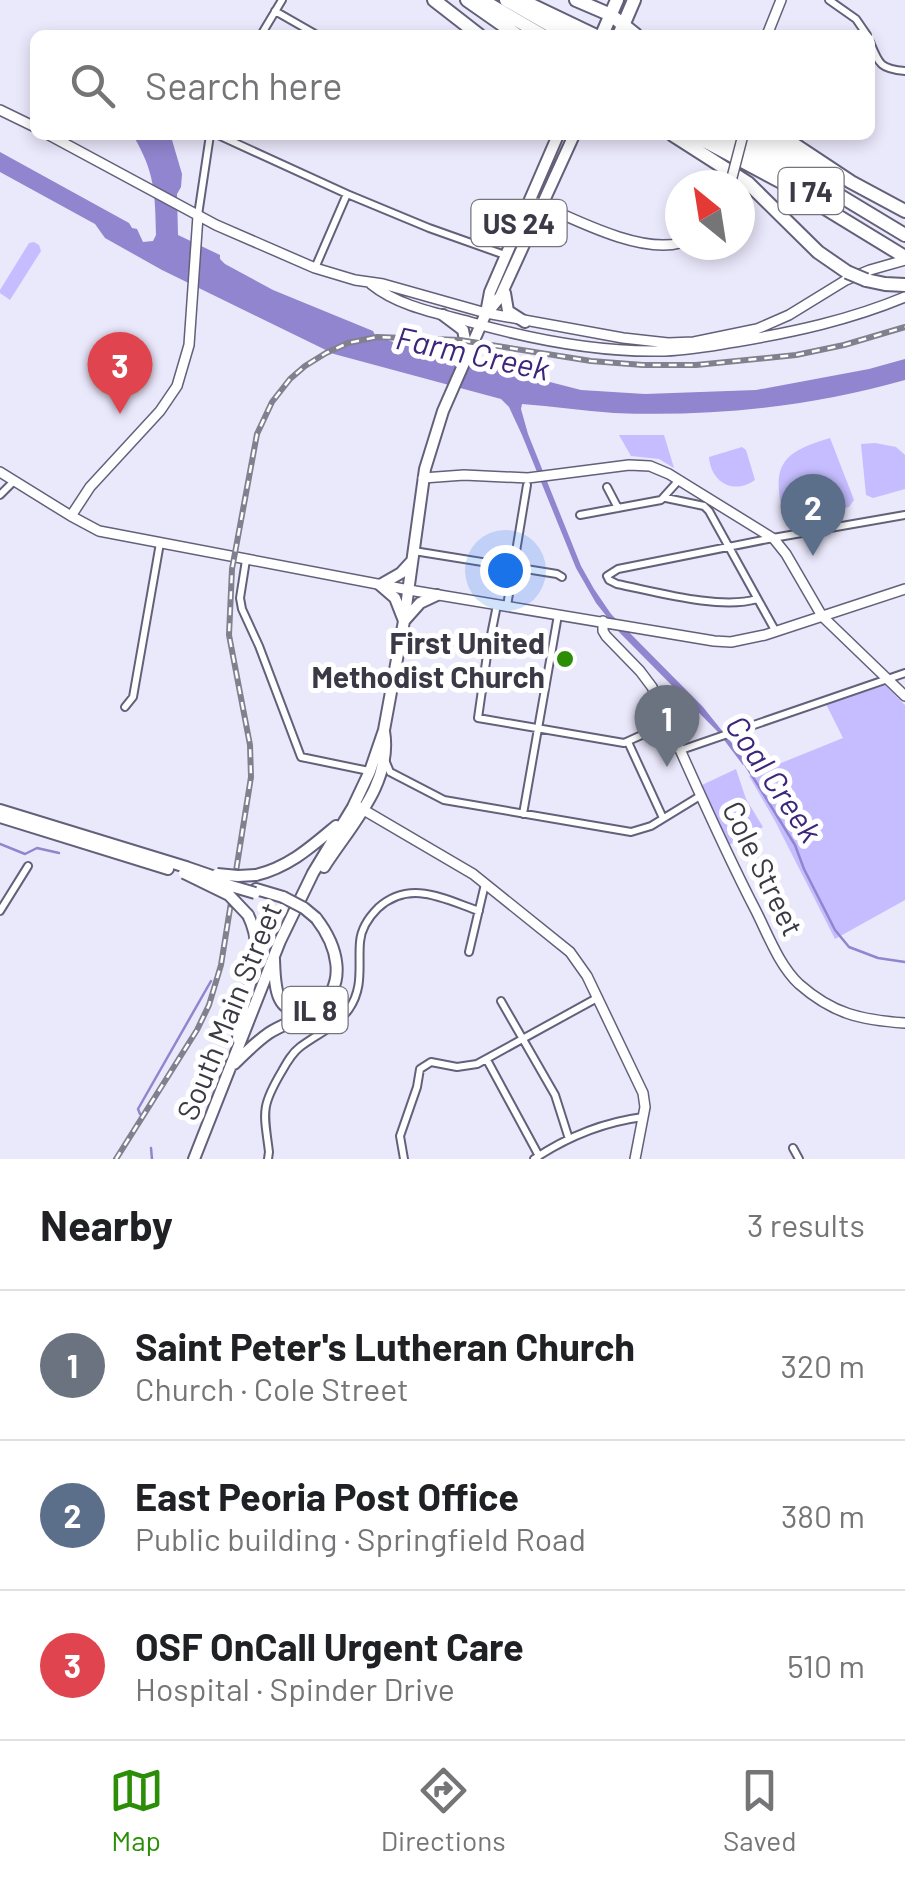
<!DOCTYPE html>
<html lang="en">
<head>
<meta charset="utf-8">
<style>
  :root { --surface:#fff; --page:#f6f6f6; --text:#202124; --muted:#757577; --line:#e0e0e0; --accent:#2b8e06 }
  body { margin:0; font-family:Barlow,sans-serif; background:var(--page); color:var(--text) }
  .compass { position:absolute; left:665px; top:170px; width:90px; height:90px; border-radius:50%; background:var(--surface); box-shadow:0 5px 15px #0003; rotate:330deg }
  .you { position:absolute; left:505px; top:570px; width:35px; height:35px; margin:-25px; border:8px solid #fff; border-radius:50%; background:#1a73e8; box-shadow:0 0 0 15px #1a73e833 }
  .badge { display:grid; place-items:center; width:65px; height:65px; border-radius:50%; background:var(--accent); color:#fff; font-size:32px; font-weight:700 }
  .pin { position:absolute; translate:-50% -82px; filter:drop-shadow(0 2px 5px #0008) }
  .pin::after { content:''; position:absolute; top:52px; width:35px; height:30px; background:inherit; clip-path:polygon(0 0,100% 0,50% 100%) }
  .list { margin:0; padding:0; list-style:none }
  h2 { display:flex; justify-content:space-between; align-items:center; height:130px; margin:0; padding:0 40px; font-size:42px }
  h2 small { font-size:32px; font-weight:400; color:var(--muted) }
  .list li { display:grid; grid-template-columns:65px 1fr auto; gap:30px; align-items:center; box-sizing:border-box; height:150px; padding:0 40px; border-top:2px solid var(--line) }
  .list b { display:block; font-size:38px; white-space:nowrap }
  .list p { margin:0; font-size:32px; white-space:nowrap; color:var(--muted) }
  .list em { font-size:32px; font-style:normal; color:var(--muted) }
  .icon { flex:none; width:55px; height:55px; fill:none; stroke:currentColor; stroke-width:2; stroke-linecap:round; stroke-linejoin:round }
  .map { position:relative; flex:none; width:905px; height:1159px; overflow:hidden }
  .search { position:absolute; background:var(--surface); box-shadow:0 5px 15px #0003; left:30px; right:30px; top:30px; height:110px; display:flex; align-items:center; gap:25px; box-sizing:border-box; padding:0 35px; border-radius:15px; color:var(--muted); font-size:38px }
  .sheet { height:580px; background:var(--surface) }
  nav { display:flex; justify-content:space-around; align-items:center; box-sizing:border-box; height:140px; border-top:2px solid var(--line); background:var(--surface); font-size:28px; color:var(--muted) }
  nav a { display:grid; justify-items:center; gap:5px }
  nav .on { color:var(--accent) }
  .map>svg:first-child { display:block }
  .green { fill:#c5bdff }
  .water { fill:#9085ce }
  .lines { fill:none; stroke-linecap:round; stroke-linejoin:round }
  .stream { stroke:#9085ce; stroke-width:2.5 }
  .street-casing { stroke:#63607a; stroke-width:10 }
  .secondary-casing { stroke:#63607a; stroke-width:12 }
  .primary-casing { stroke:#63607a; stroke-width:14 }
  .highway-casing { stroke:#63607a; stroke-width:16 }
  .street { stroke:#fff; stroke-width:6 }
  .secondary { stroke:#fff; stroke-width:9 }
  .primary { stroke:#fff; stroke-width:10 }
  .highway { stroke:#fff; stroke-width:12 }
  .rail-casing { stroke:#81808e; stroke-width:6 }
  .rail { stroke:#fff; stroke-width:2.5; stroke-dasharray:8; stroke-linecap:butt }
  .secondary-bridge-casing { stroke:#63607a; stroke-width:12; stroke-linecap:butt }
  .primary-bridge-casing { stroke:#63607a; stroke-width:14; stroke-linecap:butt }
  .highway-bridge-casing { stroke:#63607a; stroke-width:16; stroke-linecap:butt }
  .secondary-bridge { stroke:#fff; stroke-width:9 }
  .primary-bridge { stroke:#fff; stroke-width:10 }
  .highway-bridge { stroke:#fff; stroke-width:12 }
  .poi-dot { fill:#2b8e06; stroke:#fff; stroke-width:4 }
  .labels { text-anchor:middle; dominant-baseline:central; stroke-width:10; stroke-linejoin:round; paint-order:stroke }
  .shield { fill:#fff; stroke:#75747d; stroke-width:2.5 }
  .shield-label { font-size:28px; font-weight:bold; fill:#3a3945 }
  .poi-label { font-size:30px; font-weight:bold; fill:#3a3945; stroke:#fff; text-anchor:end }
  .street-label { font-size:30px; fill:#3a3945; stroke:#fff }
  .water-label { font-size:32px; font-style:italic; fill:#3d257b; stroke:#fff }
</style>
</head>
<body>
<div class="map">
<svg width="905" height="1159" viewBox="0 0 905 1159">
  <rect width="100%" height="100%" fill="#eae8fb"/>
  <path class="green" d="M 34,242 L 39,245 L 41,251 L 10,300 L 0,293 L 0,290 L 29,243 Z
    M 619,435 L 664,435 L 674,468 L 659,459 L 631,456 Z
    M 830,438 L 854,500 L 849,507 L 832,511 L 783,514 C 771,464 783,452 830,438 Z
    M 875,443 L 896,447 L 905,455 L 905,489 L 873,498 L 866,495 L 861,444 Z
    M 742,447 L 746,450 L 755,480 C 734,495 711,483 709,457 Z
    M 885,685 L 905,705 L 905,900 L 835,939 L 775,821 L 749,776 L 843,738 L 826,704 Z
    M 736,769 L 746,799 L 763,827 L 729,845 L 702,785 Z"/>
  <path class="water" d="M 133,135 L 169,135 L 172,140 L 182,174 L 181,187 L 177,194 L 178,235 L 220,255 L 220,259 L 225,264 L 273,290 L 373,331 L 375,335 L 393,342 L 581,390 L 645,394 L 756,390 L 869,369 L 905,359 L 905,380 C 810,407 713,417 614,413 C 583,411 552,406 522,404 L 521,409 L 528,434 L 581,566 L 594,589 L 611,614 L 703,707 L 747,762 L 743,765 L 718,732 L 620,633 L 596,603 L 576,568 L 522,435 L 509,407 L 501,399 L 334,354 L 162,270 L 105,238 L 95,224 L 0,172 L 0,152 L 129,223 L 132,228 L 137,229 L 143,242 L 153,241 L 156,235 C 155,192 155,173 133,135 Z"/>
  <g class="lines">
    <path class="stream" d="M 743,761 L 795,845 L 804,869 L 835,930 L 849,947 L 878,958 L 905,962
      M 0,844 L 25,854 L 37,848 L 59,853
      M 140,1114 L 138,1109 L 211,981
      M 151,1148 L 152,1159"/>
    <g class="street-casing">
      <path id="street" d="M 829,0 L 856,19 L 867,35
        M 275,11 L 317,35
        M 261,35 L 282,0
        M 870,42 C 879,64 880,69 905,71
        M 218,135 L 347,194 L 429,228 L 505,255
        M 198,215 L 210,135
        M 315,268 L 347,194
        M 607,487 L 618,508
        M 0,495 L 14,481
        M 666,498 L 704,506 L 709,511 L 776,632
        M 580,515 L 661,500 L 679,480
        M 414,551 L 557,574 L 562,577
        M 246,560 L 240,598 L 242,609 L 259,646 L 301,757 L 369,771
        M 757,599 C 720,610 657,592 617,584 L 609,580 L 607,576 L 618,569 L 773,538 L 905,515
        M 497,605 L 487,655 L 478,718 L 624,743 L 668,723
        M 507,606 L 527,485
        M 125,707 L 133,697 L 160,543
        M 628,742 L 663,818
        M 681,750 L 905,673
        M 385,760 L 390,772 L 444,800 L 631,832 L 651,826 L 700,796
        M 523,814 L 558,615
        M 0,911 L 28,866
        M 469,952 L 485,884
        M 501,1001 L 555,1095 L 569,1139
        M 487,1060 L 539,1156
        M 793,1148 L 799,1159
        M 268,1159 L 269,1152 C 264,1112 260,1108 282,1071 C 287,1062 292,1053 300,1047 C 317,1034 336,1027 349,1009 C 364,987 358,966 360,942 C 361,928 368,918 378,908 C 410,879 444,899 479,911
        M 404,1159 L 400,1136 L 417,1087 L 420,1069 L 431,1062 L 457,1067 L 477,1064 L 597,998
        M 534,1159 C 567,1137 604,1122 643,1117"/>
    </g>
    <g class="secondary-casing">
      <path id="secondary" d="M 767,35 L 781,0
        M 0,110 L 35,127
        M 49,135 L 216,225 L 315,268 L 355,280 L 383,284 L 486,313 L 623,338 L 668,343 L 694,342 L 757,329 L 789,315 L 846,280 L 870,270 L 905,260
        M 537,203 C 574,219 640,254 680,243
        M 371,284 C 398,306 436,313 470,322 C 530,339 596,352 659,351 C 685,351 710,346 735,342 C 794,332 850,320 905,297
        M 0,472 L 71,516 L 99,531 L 409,590 L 714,641 L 731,642 L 765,635 L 905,589
        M 423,478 L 464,475 L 528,478 L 629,465 L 650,466 L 669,474 L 774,539 L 786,554 L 822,616 L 905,696
        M 71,516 L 90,487 L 160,411 L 177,386 L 189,345 L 198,216
        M 603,621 L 603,631 L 606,636 L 640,671 L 652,687 C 686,762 718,838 756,911 C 768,935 779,965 799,984 C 833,1014 861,1020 905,1023
        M 357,806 L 473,874 L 570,952 L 587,976 L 643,1093 L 645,1107 L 635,1159"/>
    </g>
    <g class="primary-casing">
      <path id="primary" d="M 505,293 L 508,311 L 525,322
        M 487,313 L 500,297 L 574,135
        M 443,315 L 463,330 L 468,354
        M 412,561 L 401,573 L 380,585 L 395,598 L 404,621 L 420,603 L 437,595
        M 0,810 L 186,867
        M 0,817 L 168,869
        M 324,867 C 350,826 393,783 384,731
        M 256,875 C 289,867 311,847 336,826
        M 256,889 L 283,897
        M 274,959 C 275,984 274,1022 312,1005
        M 238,1039 C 239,992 271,962 248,915
        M 234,1064 C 245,1053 256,1042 269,1033 C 284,1023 303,1019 317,1008 C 349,984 337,945 316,918
        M 194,1159 L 280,941 L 313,873 L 353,807 L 370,771 L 384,730 L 404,621 L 425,469 L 443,411 L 486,313 L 490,292 L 558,135"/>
    </g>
    <g class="highway-casing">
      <path id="highway" d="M 434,0 L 479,35
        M 467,0 L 517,35
        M 482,0 L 542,35
        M 506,0 L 567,35
        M 521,0 L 594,35
        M 576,0 L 611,15 L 636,35
        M 602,35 L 617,0
        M 619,35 L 634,0
        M 673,135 L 748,183 L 818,252 L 847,272
        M 693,135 L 787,185 L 905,257
        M 716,135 L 796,181
        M 739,135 L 905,235
        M 761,135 L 830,182
        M 780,135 L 851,182 L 905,211
        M 866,280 L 885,284 L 905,285"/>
    </g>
    <use href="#street" class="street"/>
    <use href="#secondary" class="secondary"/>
    <use href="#primary" class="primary"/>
    <use href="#highway" class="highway"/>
    <g class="rail-casing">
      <path id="rail" d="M 116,1159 L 197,1030 L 209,1005 L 221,965 L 251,777 L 250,745 L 229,635 L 232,569 L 257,434 L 272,402 L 290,379 L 305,366 L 326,353 L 348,343 L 377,337 L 460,340 L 591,361 L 643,365 L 696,365 L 796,355 L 844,345 L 905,327"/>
    </g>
    <use href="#rail" class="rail"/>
    <g class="secondary-bridge-casing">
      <path id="secondary-bridge" d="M 730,185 L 743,135"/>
    </g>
    <g class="primary-bridge-casing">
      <path id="primary-bridge" d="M 186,867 L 221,879
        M 184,873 L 229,895 L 248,915
        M 217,874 L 238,876 L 256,875
        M 214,881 L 255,893
        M 283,897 L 304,908 L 316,918"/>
    </g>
    <g class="highway-bridge-casing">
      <path id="highway-bridge" d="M 847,272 L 866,280"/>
    </g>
    <use href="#secondary-bridge" class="secondary-bridge"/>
    <use href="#primary-bridge" class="primary-bridge"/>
    <use href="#highway-bridge" class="highway-bridge"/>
  </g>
  <circle class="poi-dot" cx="565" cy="659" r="10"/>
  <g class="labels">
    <g class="shield">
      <rect x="778.5" y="168" width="65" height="46" rx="8"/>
      <rect x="471.5" y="200" width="95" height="46" rx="8"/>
      <rect x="282.5" y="987" width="65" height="46" rx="8"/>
    </g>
    <g class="shield-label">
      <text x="811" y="191">I 74</text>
      <text x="519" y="223">US 24</text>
      <text x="315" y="1010">IL 8</text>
    </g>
    <g class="poi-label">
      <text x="545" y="642">First United<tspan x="545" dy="34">Methodist Church</tspan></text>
    </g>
    <g class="street-label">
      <text transform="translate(764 868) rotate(64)">Cole Street</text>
      <text transform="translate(228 1011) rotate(-68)">South Main Street</text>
    </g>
    <g class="water-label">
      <text transform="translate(473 352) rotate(12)">Farm Creek</text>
      <text transform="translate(775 778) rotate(56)">Coal Creek</text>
    </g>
  </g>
</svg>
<svg class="compass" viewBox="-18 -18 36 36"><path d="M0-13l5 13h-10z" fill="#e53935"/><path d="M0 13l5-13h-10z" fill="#757577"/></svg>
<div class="you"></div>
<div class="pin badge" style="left:667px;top:767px;background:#6b7280">1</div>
<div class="pin badge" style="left:813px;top:556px;background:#5c6f8a">2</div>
<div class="pin badge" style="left:120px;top:414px;background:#e0444e">3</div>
<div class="search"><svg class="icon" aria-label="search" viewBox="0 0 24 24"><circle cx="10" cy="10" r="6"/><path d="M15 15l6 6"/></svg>Search here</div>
</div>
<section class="sheet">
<h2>Nearby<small>3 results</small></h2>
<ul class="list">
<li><span class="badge" style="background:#6b7280">1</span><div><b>Saint Peter's Lutheran Church</b><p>Church · Cole Street</p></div><em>320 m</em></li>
<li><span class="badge" style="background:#5c6f8a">2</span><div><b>East Peoria Post Office</b><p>Public building · Springfield Road</p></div><em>380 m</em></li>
<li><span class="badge" style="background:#e0444e">3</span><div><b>OSF OnCall Urgent Care</b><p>Hospital · Spinder Drive</p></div><em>510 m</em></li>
</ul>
</section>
<nav>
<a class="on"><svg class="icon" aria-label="map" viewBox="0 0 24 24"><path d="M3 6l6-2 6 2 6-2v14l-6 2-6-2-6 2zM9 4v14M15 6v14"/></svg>Map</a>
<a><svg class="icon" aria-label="directions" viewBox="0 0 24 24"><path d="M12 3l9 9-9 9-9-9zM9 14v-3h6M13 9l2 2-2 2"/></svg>Directions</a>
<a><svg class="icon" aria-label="saved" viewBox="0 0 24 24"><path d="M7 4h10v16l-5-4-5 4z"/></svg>Saved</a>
</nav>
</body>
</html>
